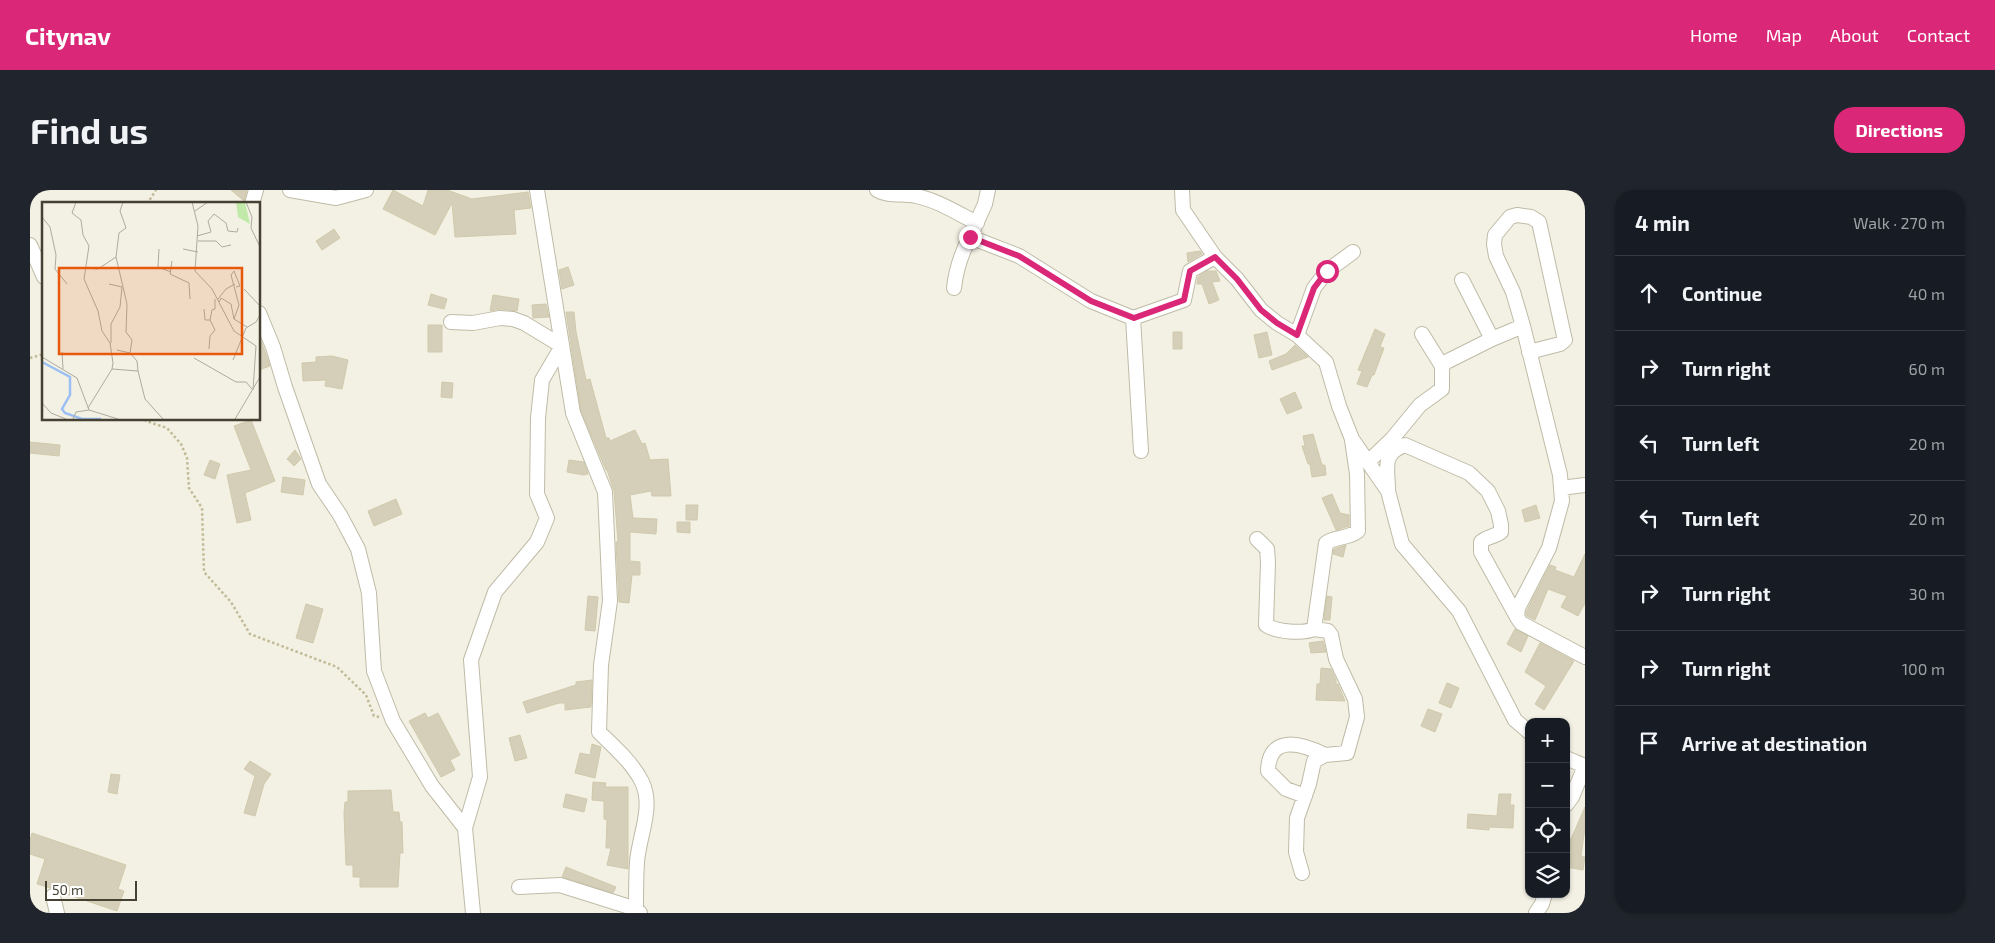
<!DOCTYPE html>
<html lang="en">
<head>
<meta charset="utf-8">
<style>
  :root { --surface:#171b24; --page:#20242c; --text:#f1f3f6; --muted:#9ea1a6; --line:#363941; --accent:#db2777 }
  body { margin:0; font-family:"Exo 2",sans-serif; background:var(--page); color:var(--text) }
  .controls { position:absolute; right:15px; bottom:15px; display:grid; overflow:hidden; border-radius:10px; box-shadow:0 1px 4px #0004 }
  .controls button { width:45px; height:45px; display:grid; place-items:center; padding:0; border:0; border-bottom:1px solid var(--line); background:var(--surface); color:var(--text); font:25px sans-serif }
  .scale { position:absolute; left:15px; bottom:12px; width:92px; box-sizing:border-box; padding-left:5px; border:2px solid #454233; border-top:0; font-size:14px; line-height:18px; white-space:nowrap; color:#454233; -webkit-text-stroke:4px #fff; paint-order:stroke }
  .stop { position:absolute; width:15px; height:15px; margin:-11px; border:4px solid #db2777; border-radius:50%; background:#fff }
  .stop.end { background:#db2777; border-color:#fff; box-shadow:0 1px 5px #0008 }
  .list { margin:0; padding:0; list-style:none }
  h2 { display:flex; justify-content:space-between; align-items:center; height:65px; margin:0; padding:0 20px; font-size:21px }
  h2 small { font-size:16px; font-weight:400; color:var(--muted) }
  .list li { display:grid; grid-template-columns:32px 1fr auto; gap:15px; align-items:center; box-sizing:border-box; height:75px; padding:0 20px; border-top:1px solid var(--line) }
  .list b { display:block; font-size:19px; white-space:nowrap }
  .list em { font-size:16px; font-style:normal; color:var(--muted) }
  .icon { flex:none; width:28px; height:28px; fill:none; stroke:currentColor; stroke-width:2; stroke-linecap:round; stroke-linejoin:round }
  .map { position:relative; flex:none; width:1555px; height:723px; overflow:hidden; border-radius:20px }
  header { display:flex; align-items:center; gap:30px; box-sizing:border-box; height:70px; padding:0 25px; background:var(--accent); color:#fff }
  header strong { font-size:24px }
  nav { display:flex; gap:28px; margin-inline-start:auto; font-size:18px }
  .intro { display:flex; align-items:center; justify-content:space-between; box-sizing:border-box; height:120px; padding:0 30px }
  h1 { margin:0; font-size:35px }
  .button { padding:12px 22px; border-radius:20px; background:var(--accent); color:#fff; font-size:18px; font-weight:700 }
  main { display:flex; gap:30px; padding:0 30px }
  aside { flex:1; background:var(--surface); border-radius:20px; box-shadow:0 1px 4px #0004 }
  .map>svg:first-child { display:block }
  .building { fill:#d5cfb9; stroke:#d0c9ab }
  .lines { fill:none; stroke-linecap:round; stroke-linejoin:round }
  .minor-casing { stroke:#bfbba6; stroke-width:16 }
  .path { stroke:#c1ba96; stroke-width:2.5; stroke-dasharray:2.5 2.5; stroke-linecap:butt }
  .minor { stroke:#fff; stroke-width:14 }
  .route { stroke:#db2777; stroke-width:6 }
  .inset-river { fill:none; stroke:#9cbff4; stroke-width:2.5 }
  .inset-road { fill:none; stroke:#adab9d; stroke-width:1 }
  .view { fill:#e8590c; fill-opacity:0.15; stroke:#e8590c; stroke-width:2.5 }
  .inset-edge { fill:none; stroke:#454233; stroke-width:2.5 }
</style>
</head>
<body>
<header>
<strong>Citynav</strong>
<nav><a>Home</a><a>Map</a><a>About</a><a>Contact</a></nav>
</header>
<div class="intro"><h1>Find us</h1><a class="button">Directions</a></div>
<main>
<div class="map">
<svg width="1555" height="723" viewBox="0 0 1555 723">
  <rect width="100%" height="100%" fill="#f3f1e4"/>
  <path class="building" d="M 201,0 L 217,0 L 214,11 Z
    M 363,0 L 393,16 L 398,0 L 417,0 L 442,9 L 498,2 L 501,18 L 484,20 L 486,44 L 425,47 L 422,13 L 405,45 L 353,19 Z
    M 304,39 L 310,48 L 292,60 L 286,51 Z
    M 1170,61 L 1172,64 L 1158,72 L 1157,63 Z
    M 538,77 L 544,95 L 532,99 L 529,80 Z
    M 1177,81 L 1186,81 L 1190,91 L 1182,92 L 1189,110 L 1179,114 L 1172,94 L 1167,94 L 1167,93 L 1168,87 Z
    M 401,104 L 417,109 L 414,119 L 398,115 Z
    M 463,105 L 489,109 L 487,121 L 471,119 L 460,121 Z
    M 516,114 L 519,127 L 503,128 L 502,115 Z
    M 536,122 L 544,122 L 546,142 L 556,190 L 560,189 L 576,248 L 579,248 L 580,251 L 605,240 L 612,254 L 615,253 L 620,270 L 638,269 L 641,306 L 622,306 L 621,301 L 600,305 L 603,328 L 627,329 L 626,344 L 600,342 L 600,371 L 610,372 L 610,385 L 602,385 L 599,413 L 589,412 L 586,352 L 588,352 L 584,301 L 577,280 L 576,280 L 551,221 Z
    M 398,135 L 412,135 L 412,162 L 398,162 Z
    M 1345,139 L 1355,144 L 1350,157 L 1354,158 L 1344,185 L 1342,185 L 1337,197 L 1327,194 L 1332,181 L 1328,180 Z
    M 1143,142 L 1152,142 L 1152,159 L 1143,159 Z
    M 1237,142 L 1242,165 L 1229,168 L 1224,145 Z
    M 229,145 L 240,176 L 229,180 Z
    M 1265,155 L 1278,167 L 1242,180 L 1239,171 L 1256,164 Z
    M 302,166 L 318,170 L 312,199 L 295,196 L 296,190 L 273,191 L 272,173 L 286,172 L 286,167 Z
    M 412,192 L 423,193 L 422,208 L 411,207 Z
    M 1265,202 L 1272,218 L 1257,224 L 1250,209 Z
    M 221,230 L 245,291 L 215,303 L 221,330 L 207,333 L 197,285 L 221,280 L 204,236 Z
    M 1283,244 L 1292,275 L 1295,275 L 1296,285 L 1282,287 L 1280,274 L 1278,274 L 1272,256 L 1275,256 L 1273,246 Z
    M 0,252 L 30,255 L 29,266 L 0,263 Z
    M 265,260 L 271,269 L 264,276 L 257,269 Z
    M 180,270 L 190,274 L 185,289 L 174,285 Z
    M 539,270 L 554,272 L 558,284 L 554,285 L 537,282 Z
    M 253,287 L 275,290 L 273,305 L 251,302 Z
    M 1302,304 L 1310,323 L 1319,325 L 1319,336 L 1306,340 L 1292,308 Z
    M 366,309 L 372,324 L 344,336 L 338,321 Z
    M 656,315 L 668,315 L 667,330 L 656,330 Z
    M 1506,315 L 1510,328 L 1495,332 L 1492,320 Z
    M 647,332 L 660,332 L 660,343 L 647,342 Z
    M 1316,355 L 1313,367 L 1303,364 L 1304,359 Z
    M 1555,364 L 1555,413 L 1548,426 L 1531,417 L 1537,406 L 1518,399 L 1505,430 L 1497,426 L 1496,423 L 1502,410 L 1520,375 L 1526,377 L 1525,380 L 1544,387 Z
    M 558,406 L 568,407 L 565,441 L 555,440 Z
    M 1297,406 L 1302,407 L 1300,430 L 1294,430 Z
    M 276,414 L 293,419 L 283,453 L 266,448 Z
    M 1485,439 L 1498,446 L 1491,462 L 1477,454 Z
    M 1293,451 L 1296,462 L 1281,463 L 1279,453 Z
    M 1510,453 L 1544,471 L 1514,520 L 1505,514 L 1516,496 L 1495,482 Z
    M 1291,478 L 1301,479 L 1306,490 L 1306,494 L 1308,494 L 1315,511 L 1286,510 L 1287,494 L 1290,494 Z
    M 562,490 L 561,517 L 535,520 L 535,513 L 529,513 L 497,523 L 493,512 L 546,495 L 546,492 Z
    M 1417,493 L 1429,498 L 1421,518 L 1409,513 Z
    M 1398,519 L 1412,524 L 1405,542 L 1391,536 Z
    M 395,523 L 398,528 L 408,523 L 430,565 L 420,570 L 425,580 L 411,587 L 379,531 Z
    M 490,545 L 497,568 L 485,571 L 479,548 Z
    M 562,554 L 571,557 L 565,588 L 545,583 L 550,563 L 560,565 Z
    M 220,571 L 241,584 L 234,594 L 225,626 L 214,623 L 225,586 L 214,579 Z
    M 81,584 L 90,585 L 87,604 L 78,602 Z
    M 563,592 L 576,593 L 575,597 L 598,597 L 598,679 L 577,675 L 581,658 L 576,658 L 577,630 L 574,629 L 574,611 L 562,610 Z
    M 361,600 L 363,622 L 369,622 L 370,632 L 372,632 L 373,663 L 370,663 L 368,697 L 330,697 L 330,687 L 323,687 L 323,675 L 316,675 L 314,623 L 315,612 L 318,612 L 318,601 Z
    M 536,604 L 557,609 L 554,622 L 533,617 Z
    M 1469,604 L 1481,604 L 1480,615 L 1484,615 L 1483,638 L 1459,637 L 1459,640 L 1437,638 L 1438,624 L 1467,626 Z
    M 1555,617 L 1555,638 L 1551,666 L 1555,667 L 1553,680 L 1536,677 L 1536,670 L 1539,649 L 1541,649 Z
    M 2,643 L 96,675 L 88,699 L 94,701 L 87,721 L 30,702 L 26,698 L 20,698 L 7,694 L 15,669 L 0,664 L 0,650 Z
    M 536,677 L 586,697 L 583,703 L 532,687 Z"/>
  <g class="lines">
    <g class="minor-casing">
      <path id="minor" d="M 260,0 L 306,8 L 336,0
        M 507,0 L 543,223 L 575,302 L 580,411 L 571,475 L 569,542 C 584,557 602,572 612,592 C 624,617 609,646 607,672 C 606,688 606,704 606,719
        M 847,0 C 859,7 873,3 886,6 C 907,10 927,23 947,33
        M 958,0 L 955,14 L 940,47 L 989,66 L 1061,111 L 1103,128 L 1111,261
        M 1152,0 L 1153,20 L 1185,67 L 1207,89 L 1231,120 L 1247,133 L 1267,145 L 1296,172 L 1309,216 L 1322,249 L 1358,301 L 1372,354 L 1429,421 L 1485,530 L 1499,542
        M 222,14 L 226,0
        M 0,55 L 14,87
        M 1432,90 L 1462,149
        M 924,98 C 926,79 931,64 940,47
        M 229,123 L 243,157 L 255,197 L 289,294 L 310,325 L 328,359 L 339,403 L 344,481 L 363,531 L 402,596 L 435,638 L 443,723
        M 1103,128 L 1154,110 L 1160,81 L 1185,67
        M 421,132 L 443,133 L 470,128 L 483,129 L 494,133 L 532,156 L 512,190 L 508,228 L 507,304 L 517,328 L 507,352 L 465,402 L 441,470 L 450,587 L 435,638
        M 1392,144 L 1412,176
        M 1267,145 L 1284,98 L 1297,81 L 1323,62
        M 1499,162 L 1530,154 L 1535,150 L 1534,146 L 1509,32 L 1501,27 L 1487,25 L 1480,27 L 1465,45 L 1464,54 L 1466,66 L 1483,102 L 1493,136 L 1530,285 L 1532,311 L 1519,358 L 1488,418 L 1487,427 L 1491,433 L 1555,467
        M 1339,271 L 1362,249 L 1390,215 L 1412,199 L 1412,176 L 1416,172 L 1462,149 L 1493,136
        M 1531,298 L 1555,295
        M 1358,300 C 1358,278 1351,264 1375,255 L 1439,283 L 1458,301 L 1468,321 L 1471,335 L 1471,342 C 1464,347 1456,347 1451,352 L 1451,362 L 1487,427
        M 1227,349 L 1237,359 L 1238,372 L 1236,435 C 1246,442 1273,444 1284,439 L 1296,353 C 1306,346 1318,349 1328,341 L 1327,284 L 1322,250
        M 1536,568 L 1555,576
        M 1275,606 L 1256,599 L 1238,581 C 1239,543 1273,554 1295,565
        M 1536,615 L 1542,607 L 1555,576
        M 1272,683 L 1266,662 L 1267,628 L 1279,594 L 1284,571 L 1295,565 L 1317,563 L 1327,527 L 1325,509 L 1306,469 L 1301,445 L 1298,441 L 1284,439
        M 489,697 L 530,695 L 606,719 L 610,723
        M 23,706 L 27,723
        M 1506,723 L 1512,714 L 1515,704"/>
    </g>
    <path class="path" d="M 117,14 L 126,0
      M 0,168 L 14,164
      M 115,229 L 116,231 L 137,238 L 151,254 L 157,268 L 159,298 L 172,318 L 174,382 L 201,412 L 220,444 L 307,477 L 336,505 L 344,526 L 349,527"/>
    <use href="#minor" class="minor"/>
  </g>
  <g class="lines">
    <path class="route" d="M 940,47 L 989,66 L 1061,111 L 1104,128 L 1154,110 L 1160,81 L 1185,67 L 1207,89 L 1231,120 L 1247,133 L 1267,145 L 1284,98 L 1297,81"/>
  </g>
  <g transform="translate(12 12)">
    <rect width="218" height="218" fill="#f3f1e4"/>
    <path d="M 194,0 L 203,0 L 208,22 L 196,15 Z" fill="#c1eaaa"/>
    <path class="inset-river" d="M 0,160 L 28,175 L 28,193 L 20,207 L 23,211 L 40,217 L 59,217"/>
    <path class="inset-road" d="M 34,0 L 30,11 L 39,18 L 41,33 L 47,44 L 42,77 L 56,109 L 60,129 L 68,141 L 71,161 L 70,167 L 46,206M 150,0 L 156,24 L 153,69 L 170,87 L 192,129 L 214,144 L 211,188M 204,0 L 210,15 L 209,26 L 218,45M 153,9 L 166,0M 0,15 L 8,25 L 14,53 L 13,67 L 25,82M 155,34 L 169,30 L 166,19 L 172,12 L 184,21 L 186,29 L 195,30 L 196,26M 156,39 L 174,39 L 180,45 L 189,43M 117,47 L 116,65 L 129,70M 141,47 L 156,50M 74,55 L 85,102 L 84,130 L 90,138 L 88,151M 130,59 L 128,72 L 147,81 L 148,97M 44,66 L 56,67 L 74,55 L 77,31 L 84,26 L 78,9 L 81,0M 67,82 L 80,85 L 78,105 L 69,122 L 69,141M 194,85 L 198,84 L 192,69 L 189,73 L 197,103 L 192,117 L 205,125M 202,87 L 218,104M 176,97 L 184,87 L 193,82M 177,100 L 179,96 L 189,102 L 192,117M 162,107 L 163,118 L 168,118 L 170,108 L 173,107 L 173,97M 167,147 L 168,134 L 173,128 L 168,118M 75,148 L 88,151 L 95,159 L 96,169M 20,150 L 21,167M 0,155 L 35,176 L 47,208 L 76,217M 152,156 L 194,180 L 204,180 L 210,187M 191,158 L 204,126 L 214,120 L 218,113M 70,167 L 96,169 L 103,197 L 121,217M 0,201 L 9,211 L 24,217M 31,217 L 34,210 L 47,208M 193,217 L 218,175"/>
    <path class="view" d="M 17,66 L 200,66 L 200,152 L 17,152 Z"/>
    <rect width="218" height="218" class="inset-edge"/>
  </g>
</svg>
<div class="controls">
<button>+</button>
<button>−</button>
<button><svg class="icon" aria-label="locate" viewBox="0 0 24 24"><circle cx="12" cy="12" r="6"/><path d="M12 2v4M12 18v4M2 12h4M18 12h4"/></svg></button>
<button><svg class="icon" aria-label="layers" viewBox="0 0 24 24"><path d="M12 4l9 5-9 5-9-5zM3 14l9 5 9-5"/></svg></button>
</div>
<div class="scale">50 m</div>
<div class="stop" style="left:1297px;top:81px"></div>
<div class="stop end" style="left:940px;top:47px"></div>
</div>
<aside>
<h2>4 min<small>Walk · 270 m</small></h2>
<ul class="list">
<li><svg class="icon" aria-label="ahead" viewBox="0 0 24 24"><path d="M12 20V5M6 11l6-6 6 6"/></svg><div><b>Continue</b></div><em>40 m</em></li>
<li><svg class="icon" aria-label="right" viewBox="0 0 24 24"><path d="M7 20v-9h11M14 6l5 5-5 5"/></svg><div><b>Turn right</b></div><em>60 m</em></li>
<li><svg class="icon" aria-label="left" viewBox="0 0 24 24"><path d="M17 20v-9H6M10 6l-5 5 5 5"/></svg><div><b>Turn left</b></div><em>20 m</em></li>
<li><svg class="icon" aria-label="left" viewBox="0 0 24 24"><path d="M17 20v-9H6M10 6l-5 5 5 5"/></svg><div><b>Turn left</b></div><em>20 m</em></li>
<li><svg class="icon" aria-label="right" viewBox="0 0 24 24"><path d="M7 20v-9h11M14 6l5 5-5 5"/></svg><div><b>Turn right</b></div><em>30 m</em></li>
<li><svg class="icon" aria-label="right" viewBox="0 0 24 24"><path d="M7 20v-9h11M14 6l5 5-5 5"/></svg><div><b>Turn right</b></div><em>100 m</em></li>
<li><svg class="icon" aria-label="arrive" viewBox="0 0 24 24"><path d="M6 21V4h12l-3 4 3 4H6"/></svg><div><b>Arrive at destination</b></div></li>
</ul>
</aside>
</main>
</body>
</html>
